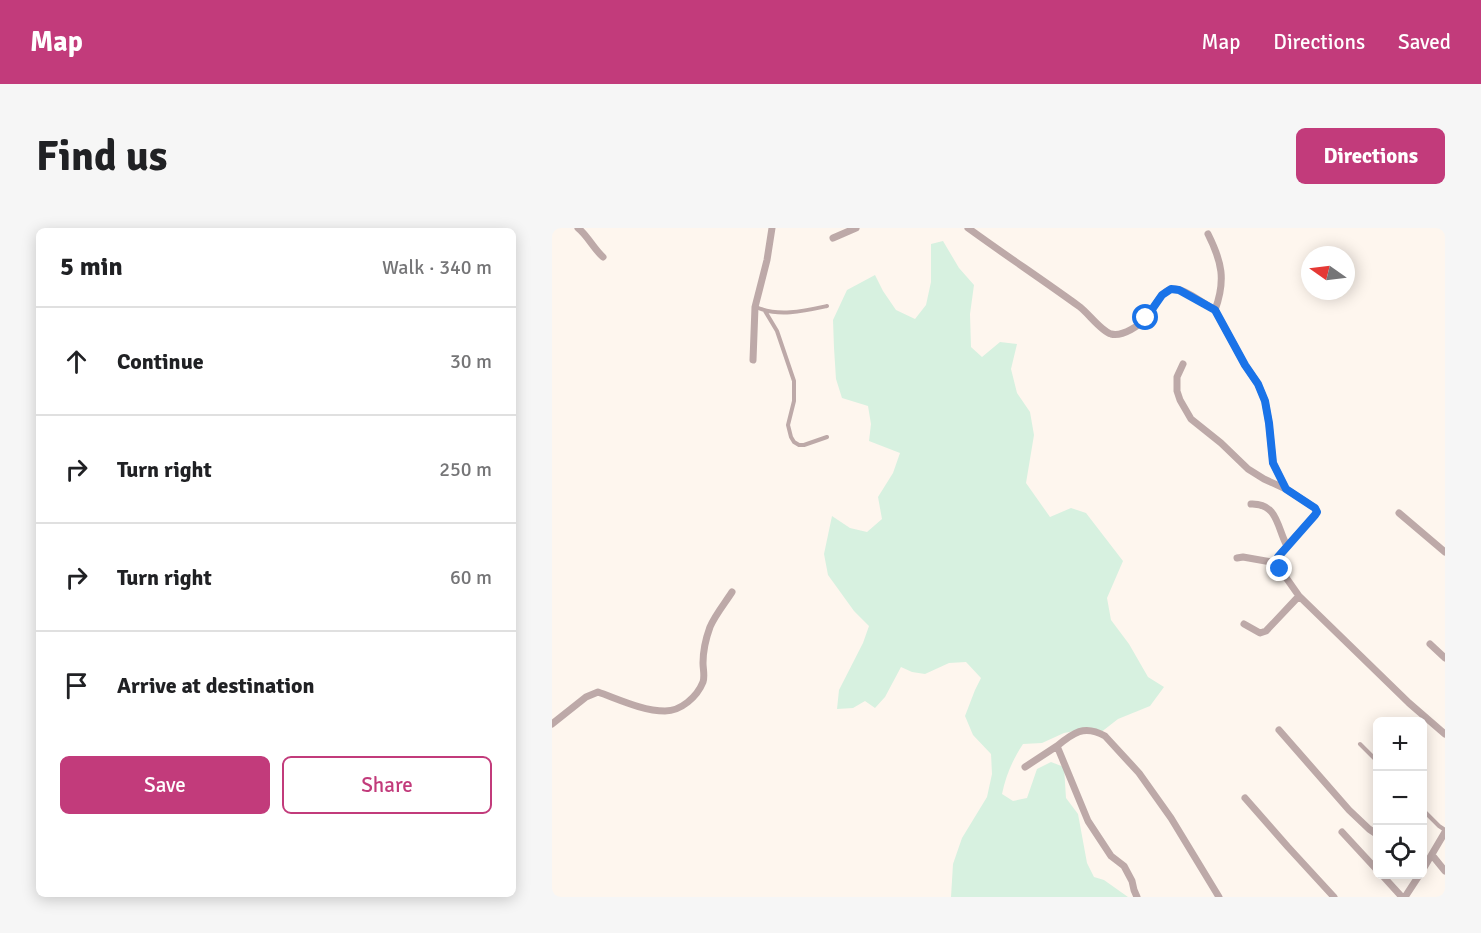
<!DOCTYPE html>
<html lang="en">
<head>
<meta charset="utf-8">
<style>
  :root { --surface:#fff; --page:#f6f6f6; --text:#202124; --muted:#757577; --line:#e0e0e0; --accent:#c23b7b }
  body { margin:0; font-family:Signika,sans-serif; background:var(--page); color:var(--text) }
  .controls { position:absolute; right:18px; bottom:18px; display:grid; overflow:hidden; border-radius:9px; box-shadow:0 3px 15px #0003 }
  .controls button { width:54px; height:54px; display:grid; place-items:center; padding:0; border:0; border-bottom:2px solid var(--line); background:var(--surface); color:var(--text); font:30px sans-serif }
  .compass { position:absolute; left:749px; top:18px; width:54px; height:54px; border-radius:50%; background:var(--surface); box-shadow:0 3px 15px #0003; rotate:284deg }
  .stop { position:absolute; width:18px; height:18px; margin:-14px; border:4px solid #1a73e8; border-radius:50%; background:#fff }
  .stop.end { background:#1a73e8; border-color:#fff; box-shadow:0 2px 6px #0008 }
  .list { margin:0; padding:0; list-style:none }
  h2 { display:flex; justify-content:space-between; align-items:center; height:78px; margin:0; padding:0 24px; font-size:26px }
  h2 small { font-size:20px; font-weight:400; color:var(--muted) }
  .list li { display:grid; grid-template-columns:39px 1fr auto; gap:18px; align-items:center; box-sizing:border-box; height:108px; padding:0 24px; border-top:2px solid var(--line) }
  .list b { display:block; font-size:22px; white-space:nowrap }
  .list em { font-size:20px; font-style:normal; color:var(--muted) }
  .actions { display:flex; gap:12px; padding:18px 24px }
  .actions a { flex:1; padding:14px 0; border:2px solid var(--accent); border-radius:9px; text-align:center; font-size:21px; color:var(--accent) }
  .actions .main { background:var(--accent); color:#fff }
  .icon { flex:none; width:33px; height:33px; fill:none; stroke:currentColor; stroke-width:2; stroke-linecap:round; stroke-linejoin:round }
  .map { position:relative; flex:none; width:893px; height:669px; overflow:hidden; border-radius:9px }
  header { display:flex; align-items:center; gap:36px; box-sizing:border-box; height:84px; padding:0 30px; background:var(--accent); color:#fff }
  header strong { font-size:28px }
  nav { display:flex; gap:33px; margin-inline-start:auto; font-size:21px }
  .intro { display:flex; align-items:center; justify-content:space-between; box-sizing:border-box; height:144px; padding:0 36px }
  h1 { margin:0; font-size:42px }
  .button { padding:15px 27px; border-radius:9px; background:var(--accent); color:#fff; font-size:21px; font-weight:700 }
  main { display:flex; gap:36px; padding:0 36px }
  aside { flex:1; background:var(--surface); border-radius:9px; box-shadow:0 3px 15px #0003 }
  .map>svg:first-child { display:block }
  .green { fill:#d7f1e0 }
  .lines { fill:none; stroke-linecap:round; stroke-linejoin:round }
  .service { stroke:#bda9a8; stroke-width:4 }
  .minor { stroke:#bda9a8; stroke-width:7 }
  .route { stroke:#1a73e8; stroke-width:8 }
</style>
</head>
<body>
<header>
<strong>Map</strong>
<nav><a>Map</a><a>Directions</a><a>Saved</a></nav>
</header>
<div class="intro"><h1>Find us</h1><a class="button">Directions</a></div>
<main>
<aside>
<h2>5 min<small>Walk · 340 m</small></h2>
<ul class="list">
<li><svg class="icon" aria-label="ahead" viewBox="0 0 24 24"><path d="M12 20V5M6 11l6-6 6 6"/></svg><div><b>Continue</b></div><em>30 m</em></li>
<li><svg class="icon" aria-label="right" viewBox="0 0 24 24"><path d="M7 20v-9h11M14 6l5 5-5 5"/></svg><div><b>Turn right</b></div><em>250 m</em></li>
<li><svg class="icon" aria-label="right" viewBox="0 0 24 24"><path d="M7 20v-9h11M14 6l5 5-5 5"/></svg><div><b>Turn right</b></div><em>60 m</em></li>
<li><svg class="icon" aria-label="arrive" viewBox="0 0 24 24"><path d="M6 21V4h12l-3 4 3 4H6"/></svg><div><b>Arrive at destination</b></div></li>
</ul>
<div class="actions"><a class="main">Save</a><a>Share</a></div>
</aside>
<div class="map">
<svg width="893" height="669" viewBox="0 0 893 669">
  <rect width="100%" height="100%" fill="#fef6ee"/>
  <path class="green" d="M 391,13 L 407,40 L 422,57 L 418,86 L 419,119 L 430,129 L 448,114 L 465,116 L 459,141 L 465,165 L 478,184 L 482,207 L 474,255 L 498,289 L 519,280 L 534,285 L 571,333 L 555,370 L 559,392 L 577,416 L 596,449 L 612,459 L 598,478 L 566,491 L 548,505 L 528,502 L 512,505 L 490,515 L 471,516 C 461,531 454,547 450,566 L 461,573 L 475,570 L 485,541 L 499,534 L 512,539 L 514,570 L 526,586 L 535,635 L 542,649 L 552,652 L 576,669 L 399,669 L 401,636 L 410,610 L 435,569 L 440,546 L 439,526 L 421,507 L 413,488 L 423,462 L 429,450 L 414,434 L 397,435 L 373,446 L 360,444 L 349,439 L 333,469 L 323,480 L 313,473 L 301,480 L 285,481 L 287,462 L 311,415 L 317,398 L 302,383 L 276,347 L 272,326 L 280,288 L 298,300 L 315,304 L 330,291 L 326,269 L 341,245 L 348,225 L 317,213 L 319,196 L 316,178 L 290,170 L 284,151 L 282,120 L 281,92 L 295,62 L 323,47 L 331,63 L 344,82 L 363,91 L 374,77 L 379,54 L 379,16 Z"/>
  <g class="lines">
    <path class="service" d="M 204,79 C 226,89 252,83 275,78
      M 213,83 L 225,103 L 242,153 L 242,173 L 236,197 L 239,209 L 242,214 L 247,217 L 252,217 L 275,209
      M 808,516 L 826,534
      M 870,581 L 887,598 L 893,602"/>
    <path class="minor" d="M 26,0 C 36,8 41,20 51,29
      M 416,0 C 453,27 491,52 528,79 C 537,86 549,103 559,106 C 571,109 588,97 595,89 C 603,80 609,60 623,61 C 635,62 652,76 663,82 C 674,52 670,34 656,6
      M 281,10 L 304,0
      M 663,82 L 693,137 L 706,156 L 713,173 L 717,195 L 721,235 L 734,261 L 763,280 L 765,284 L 763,287 L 735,318 L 726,329 L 725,335 L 728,341 L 747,368 L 857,475 L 893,506
      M 201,132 L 203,79 L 215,32 L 220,0
      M 631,136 L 625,149 L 625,163 L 628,172 L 639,191 L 669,215 L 696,241 L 712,251 L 734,261
      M 699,276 C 726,275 725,300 735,318
      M 847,285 L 893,324
      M 685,330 L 691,329 L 725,335
      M 692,396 L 708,405 L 714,403 L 747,368
      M 878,416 L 893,430
      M 0,496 L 34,469 L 46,464 C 66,471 91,483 113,483 C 129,483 145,469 151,454 C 153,448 151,441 151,435 C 151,423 154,410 158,399 C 163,387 173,375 180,364
      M 727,502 L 797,582 L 817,601 L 826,607
      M 505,518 C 521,505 532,496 553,508 L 587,545 L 619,590 L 667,669
      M 473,539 L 505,518 L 536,593 L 559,628 L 572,638 L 580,653 L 582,662 L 585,669
      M 693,570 L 736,619 L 782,669
      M 790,604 L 826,643
      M 880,627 L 893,643
      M 870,643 L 893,604
      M 829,646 L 850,669
      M 853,669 L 868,646"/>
  </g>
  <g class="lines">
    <path class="route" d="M 594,90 L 610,67 L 619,61 L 627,62 L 663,82 L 693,137 L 706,156 L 713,173 L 717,195 L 721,235 L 734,261 L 763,280 L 765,284 L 763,287 L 726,329 L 725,335 L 728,341"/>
  </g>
</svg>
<div class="controls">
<button>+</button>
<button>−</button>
<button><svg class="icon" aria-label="locate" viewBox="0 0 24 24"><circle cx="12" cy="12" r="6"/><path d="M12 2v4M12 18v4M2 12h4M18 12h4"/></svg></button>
</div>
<svg class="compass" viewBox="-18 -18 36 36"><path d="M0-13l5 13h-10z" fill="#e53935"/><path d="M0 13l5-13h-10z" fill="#757577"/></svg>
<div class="stop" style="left:594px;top:90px"></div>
<div class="stop end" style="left:728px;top:341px"></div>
</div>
</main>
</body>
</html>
